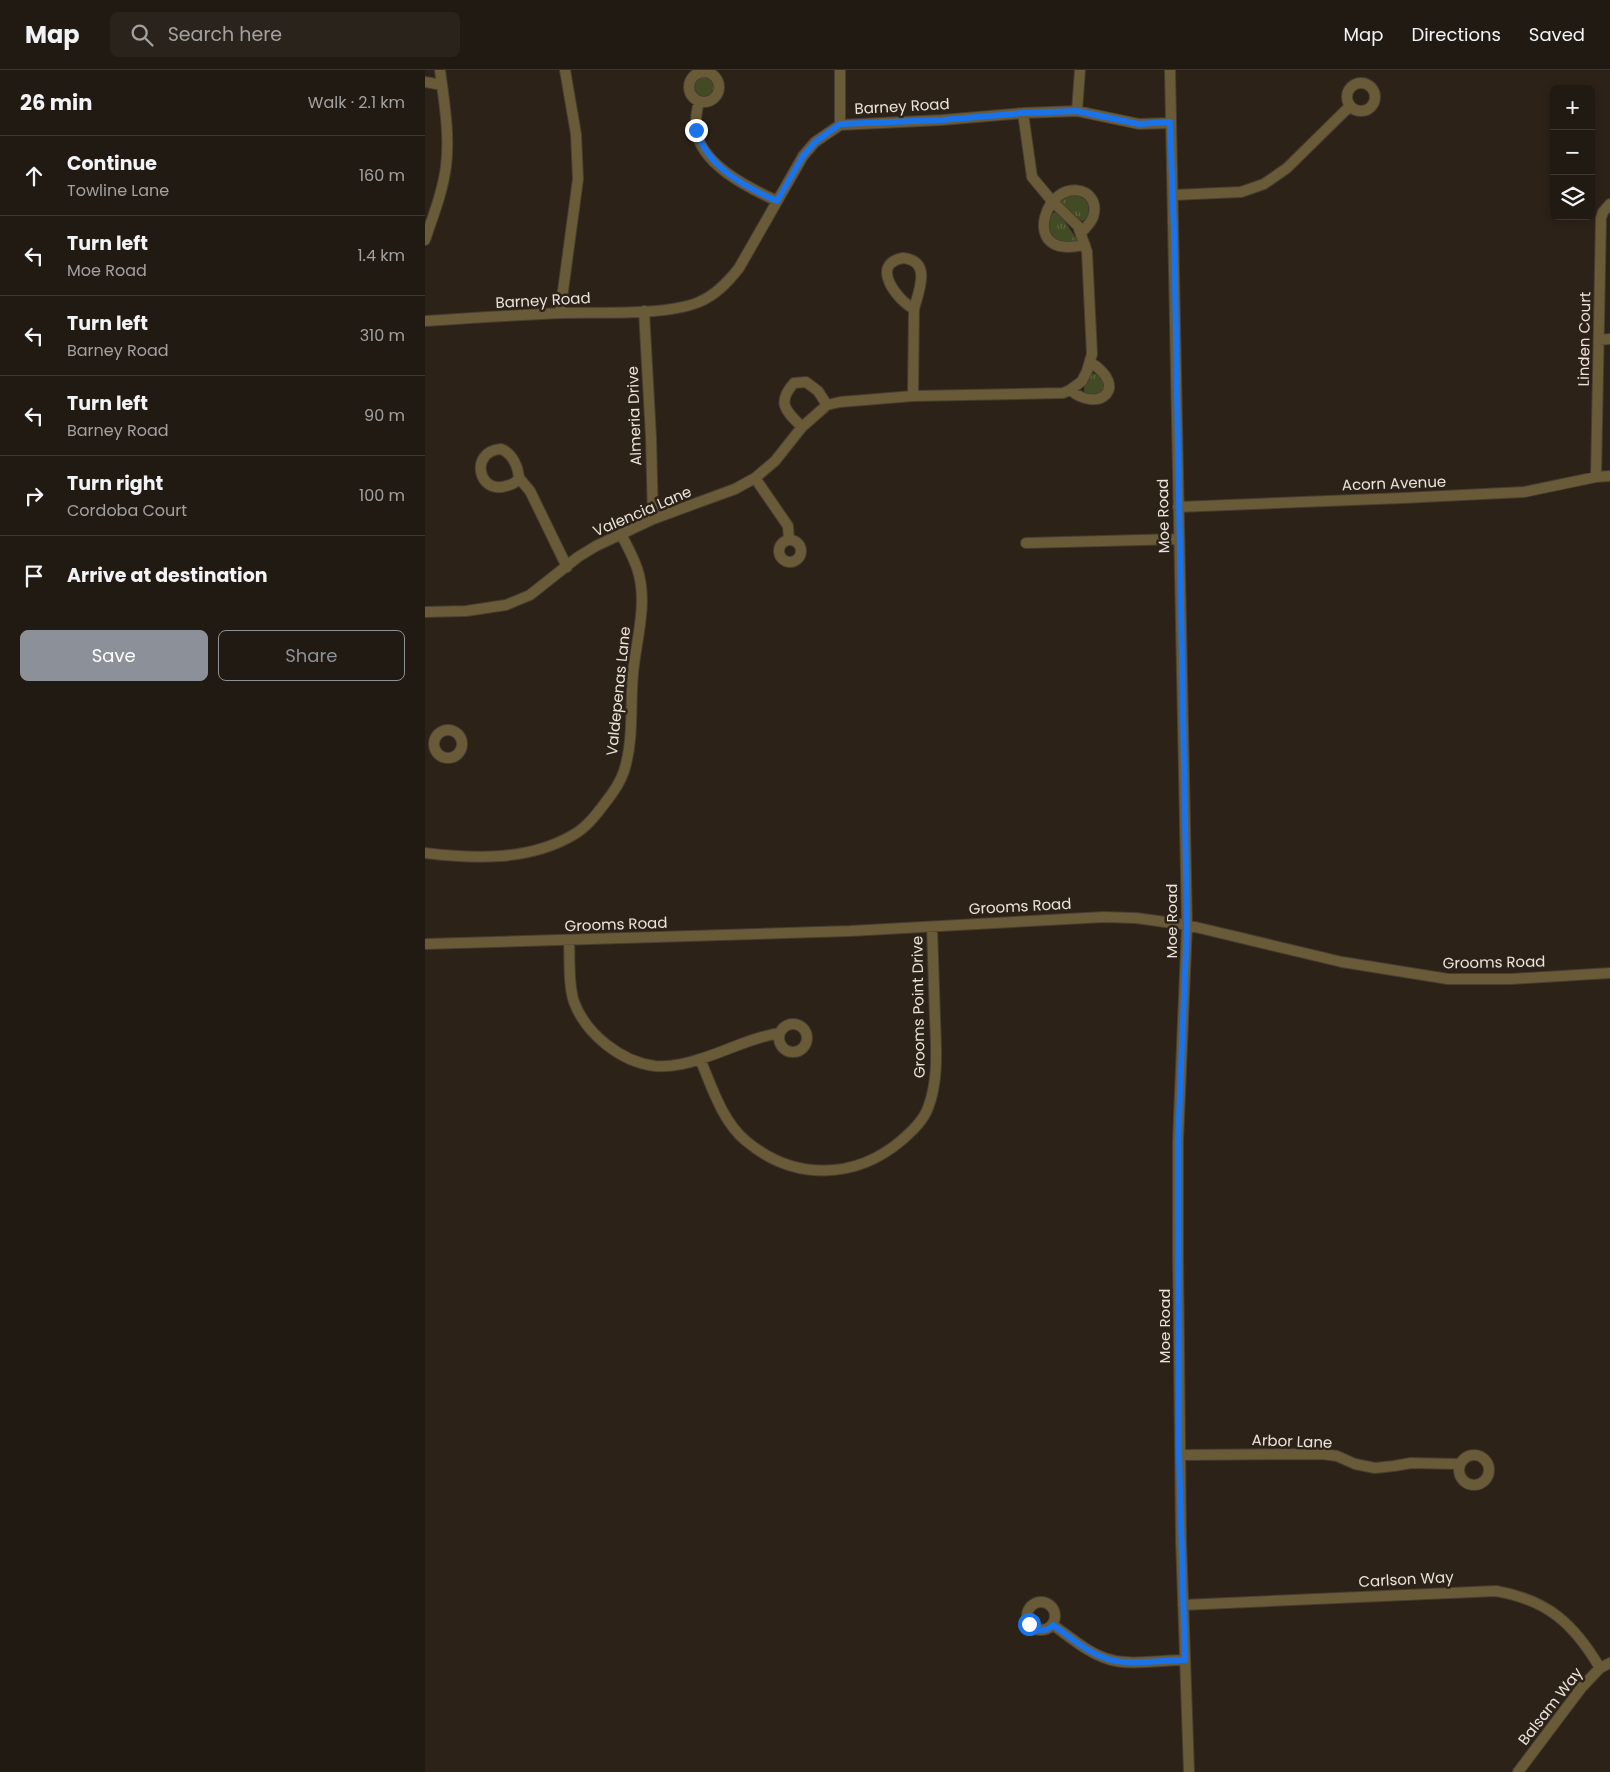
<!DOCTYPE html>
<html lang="en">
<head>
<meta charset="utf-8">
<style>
  :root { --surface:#211a12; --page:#29231b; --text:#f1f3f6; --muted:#a2a19f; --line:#3e3832; --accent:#8c9099 }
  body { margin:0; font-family:Poppins,sans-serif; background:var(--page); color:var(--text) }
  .controls { position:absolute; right:15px; top:15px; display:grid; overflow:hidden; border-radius:8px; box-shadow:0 2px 8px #0003 }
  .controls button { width:45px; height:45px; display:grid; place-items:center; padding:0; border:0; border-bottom:1px solid var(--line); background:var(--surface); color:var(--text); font:25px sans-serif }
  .stop { position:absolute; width:15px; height:15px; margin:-11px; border:4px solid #1a73e8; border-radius:50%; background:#fff }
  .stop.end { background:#1a73e8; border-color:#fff; box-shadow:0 1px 5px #0008 }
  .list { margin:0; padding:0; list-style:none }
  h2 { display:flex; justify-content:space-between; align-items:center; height:65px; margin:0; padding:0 20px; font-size:21px }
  h2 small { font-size:16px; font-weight:400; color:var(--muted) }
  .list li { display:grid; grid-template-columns:32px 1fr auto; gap:15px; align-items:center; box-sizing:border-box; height:80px; padding:0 20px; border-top:1px solid var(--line) }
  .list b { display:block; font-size:19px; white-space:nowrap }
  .list p { margin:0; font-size:16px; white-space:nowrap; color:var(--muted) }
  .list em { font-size:16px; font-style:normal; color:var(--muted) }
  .actions { display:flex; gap:10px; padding:15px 20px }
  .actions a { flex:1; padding:11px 0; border:1px solid var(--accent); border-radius:8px; text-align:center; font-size:18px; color:var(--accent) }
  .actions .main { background:var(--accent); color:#fff }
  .icon { flex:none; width:28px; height:28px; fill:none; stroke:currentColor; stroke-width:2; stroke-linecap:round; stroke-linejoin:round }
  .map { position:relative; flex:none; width:1185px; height:1702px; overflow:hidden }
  header { display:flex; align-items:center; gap:30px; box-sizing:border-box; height:70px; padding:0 25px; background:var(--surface); border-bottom:1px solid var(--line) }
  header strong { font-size:24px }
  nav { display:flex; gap:28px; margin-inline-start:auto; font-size:18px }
  .search { width:350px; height:45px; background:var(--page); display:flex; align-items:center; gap:12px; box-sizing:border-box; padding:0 18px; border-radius:8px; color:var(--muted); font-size:19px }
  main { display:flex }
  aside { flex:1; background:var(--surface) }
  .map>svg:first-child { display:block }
  .grass { fill:url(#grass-tufts) }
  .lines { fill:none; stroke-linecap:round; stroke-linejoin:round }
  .minor-casing { stroke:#473d33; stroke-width:12 }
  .minor { stroke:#695b37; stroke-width:10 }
  .route { stroke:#1a73e8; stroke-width:6 }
  .labels { text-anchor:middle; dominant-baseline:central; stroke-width:5; stroke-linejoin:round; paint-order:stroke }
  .street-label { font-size:15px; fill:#eae3dc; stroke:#2c2218 }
</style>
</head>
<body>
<header>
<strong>Map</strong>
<div class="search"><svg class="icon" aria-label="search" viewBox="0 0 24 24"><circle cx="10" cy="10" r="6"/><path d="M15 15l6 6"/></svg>Search here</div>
<nav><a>Map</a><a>Directions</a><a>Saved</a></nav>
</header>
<main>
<aside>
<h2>26 min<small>Walk · 2.1 km</small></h2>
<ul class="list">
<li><svg class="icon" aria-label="ahead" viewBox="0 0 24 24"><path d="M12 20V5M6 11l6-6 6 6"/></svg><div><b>Continue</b><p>Towline Lane</p></div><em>160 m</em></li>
<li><svg class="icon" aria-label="left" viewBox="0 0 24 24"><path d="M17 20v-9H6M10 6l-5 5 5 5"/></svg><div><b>Turn left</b><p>Moe Road</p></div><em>1.4 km</em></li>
<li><svg class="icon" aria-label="left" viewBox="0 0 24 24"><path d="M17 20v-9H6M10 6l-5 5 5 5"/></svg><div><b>Turn left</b><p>Barney Road</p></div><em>310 m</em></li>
<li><svg class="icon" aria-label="left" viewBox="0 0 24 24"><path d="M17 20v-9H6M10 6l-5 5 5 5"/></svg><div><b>Turn left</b><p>Barney Road</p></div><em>90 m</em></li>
<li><svg class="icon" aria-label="right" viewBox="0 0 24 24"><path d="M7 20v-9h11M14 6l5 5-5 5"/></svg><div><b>Turn right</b><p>Cordoba Court</p></div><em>100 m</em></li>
<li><svg class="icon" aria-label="arrive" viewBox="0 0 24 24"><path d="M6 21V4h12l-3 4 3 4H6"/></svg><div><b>Arrive at destination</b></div></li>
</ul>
<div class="actions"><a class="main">Save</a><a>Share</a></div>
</aside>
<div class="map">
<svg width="1185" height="1702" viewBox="0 0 1185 1702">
  <defs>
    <pattern id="grass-tufts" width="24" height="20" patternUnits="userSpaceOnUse" patternTransform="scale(1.25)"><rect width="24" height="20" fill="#424b24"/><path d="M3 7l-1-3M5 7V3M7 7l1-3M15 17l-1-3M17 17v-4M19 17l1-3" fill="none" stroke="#5d6543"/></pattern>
  </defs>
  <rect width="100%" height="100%" fill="#2c2218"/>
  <path class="grass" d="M 277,6 L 284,8 L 289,12 C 290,22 286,25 279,30 L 274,29 C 267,19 268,13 277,6 Z
    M 640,124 L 658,125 L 663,132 L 664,146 L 658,151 L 654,150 L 636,133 L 636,129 Z
    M 630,142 L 637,147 L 653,171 L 639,173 L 626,167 L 622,150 L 624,145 Z
    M 666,303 L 676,305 L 680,317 L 675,324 L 665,326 L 660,324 C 657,316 662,310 666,303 Z"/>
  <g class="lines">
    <g class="minor-casing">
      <path id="minor" d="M 745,0 L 762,855 L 753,1071 L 753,1186 L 756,1470 L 764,1702
        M264 17a15 15 0 1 1 30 0a15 15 0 1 1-30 0Z
        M 0,12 L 17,15
        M922 27a14 14 0 1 1 28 0a14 14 0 1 1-28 0Z
        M 274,31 C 272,40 270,49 271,58 C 274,94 324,118 352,131
        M 652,41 L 655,0
        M 598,43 L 607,107 L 627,131 L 653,156 L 662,182 L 667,284 L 662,301 L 657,311 L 645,320
        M 415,55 L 415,0
        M 748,125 L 816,122 L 839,114 L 862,98 L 925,36
        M 656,163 C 660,158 666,153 668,147 C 678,116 631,107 620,147 C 618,155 618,162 623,169 C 632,180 648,177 660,175
        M 0,170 C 8,146 18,121 21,96 C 25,65 19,31 15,0
        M 478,188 C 507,191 494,220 489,239 C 472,230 444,194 478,188 Z
        M 219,241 L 226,367 L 228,449
        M 135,243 L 153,109 L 151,64 L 140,0
        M 0,251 C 46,248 92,245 137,243 C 176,242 240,246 274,232 C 291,225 303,212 314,198 L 378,86 L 390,72 L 415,55 L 517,50 L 598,43 L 652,41 L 714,54 L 745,53
        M 1174,270 L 1185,269
        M 488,326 L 489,239
        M 377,357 C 361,341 351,333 369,313 L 381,312 L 393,321 L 402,335 L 415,332 L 488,326 L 638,323 L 645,320 C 674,344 705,317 665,292
        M 76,379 C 87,383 93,396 94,408 C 91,413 87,415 81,416 C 53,425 44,381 76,379 Z
        M 1171,407 L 1176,148 L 1178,142 L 1185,134
        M 94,408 L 105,421 L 142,497
        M 330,408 L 363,456 L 364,470
        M 753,437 L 978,428 L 1099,422 L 1171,407 L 1185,406
        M354 481a11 11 0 1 1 22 0a11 11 0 1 1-22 0Z
        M 601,473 L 754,469
        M 0,542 L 41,541 L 81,535 L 105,525 L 153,487 L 171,476 L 228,449 L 310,419 L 330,408 L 350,391 L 377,357 L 402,335
        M9 674a14 14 0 1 1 28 0a14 14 0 1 1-28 0Z
        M 0,783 C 49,789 104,791 148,765 C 161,758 171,745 180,733 C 188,723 195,713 199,701 C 209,670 205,635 208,603 C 211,571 222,537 214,505 C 211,491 202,476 196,464
        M 144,871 C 145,890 143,914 149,932 C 161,964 196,992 230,996 C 244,997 261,994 275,989 C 302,981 327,967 355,963
        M 0,874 L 425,861 L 679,847 L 711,848 L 762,855 L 917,892 L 1023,909 L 1086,909 L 1185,903
        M354 968a14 14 0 1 1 28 0a14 14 0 1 1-28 0Z
        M 275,989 C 287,1017 297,1051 321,1071 C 369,1111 430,1110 477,1070 C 487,1061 498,1051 503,1038 C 514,1009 511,978 510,948 C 509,918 508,887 507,857
        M 755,1385 L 897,1384 L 912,1386 L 930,1394 L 950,1398 L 969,1396 L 986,1393 L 1035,1394
        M1034 1400a15 15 0 1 1 30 0a15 15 0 1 1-30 0Z
        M602 1546a14 14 0 1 1 28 0a14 14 0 1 1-28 0Z
        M 758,1535 L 1071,1521 C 1123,1530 1149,1554 1175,1598
        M 628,1555 C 645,1567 663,1583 683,1589 C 702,1596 739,1590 760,1590
        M 1093,1702 L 1157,1617 L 1175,1598 L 1185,1593"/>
    </g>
    <use href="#minor" class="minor"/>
  </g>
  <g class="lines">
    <path class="route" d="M 271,60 C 283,97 318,116 352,131 L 378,86 L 390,72 L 415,54 L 517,50 L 598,43 L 652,41 L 714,54 L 745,52 L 749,163 L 762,855 L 753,1071 L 754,1385 L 760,1590 C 739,1590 702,1596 683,1589 C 663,1583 645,1567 628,1555 C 621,1562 612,1562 604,1554"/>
  </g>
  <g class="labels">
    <g class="street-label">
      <text transform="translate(477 36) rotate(-3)">Barney Road</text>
      <text transform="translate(118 230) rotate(-3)">Barney Road</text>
      <text transform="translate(1159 269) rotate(-89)">Linden Court</text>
      <text transform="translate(209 346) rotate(-92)">Almeria Drive</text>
      <text transform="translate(969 413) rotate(-2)">Acorn Avenue</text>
      <text transform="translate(217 441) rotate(-23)">Valencia Lane</text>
      <text transform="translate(738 446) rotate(-91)">Moe Road</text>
      <text transform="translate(193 621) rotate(-84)">Valdepenas Lane</text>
      <text transform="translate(595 836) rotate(-3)">Grooms Road</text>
      <text transform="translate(746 851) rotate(-90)">Moe Road</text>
      <text transform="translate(191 854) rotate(-2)">Grooms Road</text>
      <text transform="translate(1069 892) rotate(-1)">Grooms Road</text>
      <text transform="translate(493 937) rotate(-91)">Grooms Point Drive</text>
      <text transform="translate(739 1256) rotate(-90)">Moe Road</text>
      <text transform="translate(867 1371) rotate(2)">Arbor Lane</text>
      <text transform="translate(981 1509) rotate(-3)">Carlson Way</text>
      <text transform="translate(1125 1636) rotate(-52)">Balsam Way</text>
    </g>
  </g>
</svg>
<div class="controls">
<button>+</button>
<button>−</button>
<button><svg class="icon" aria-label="layers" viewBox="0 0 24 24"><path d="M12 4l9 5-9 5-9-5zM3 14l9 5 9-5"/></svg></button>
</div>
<div class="stop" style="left:604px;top:1554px"></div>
<div class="stop end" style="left:271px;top:60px"></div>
</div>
</main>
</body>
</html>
